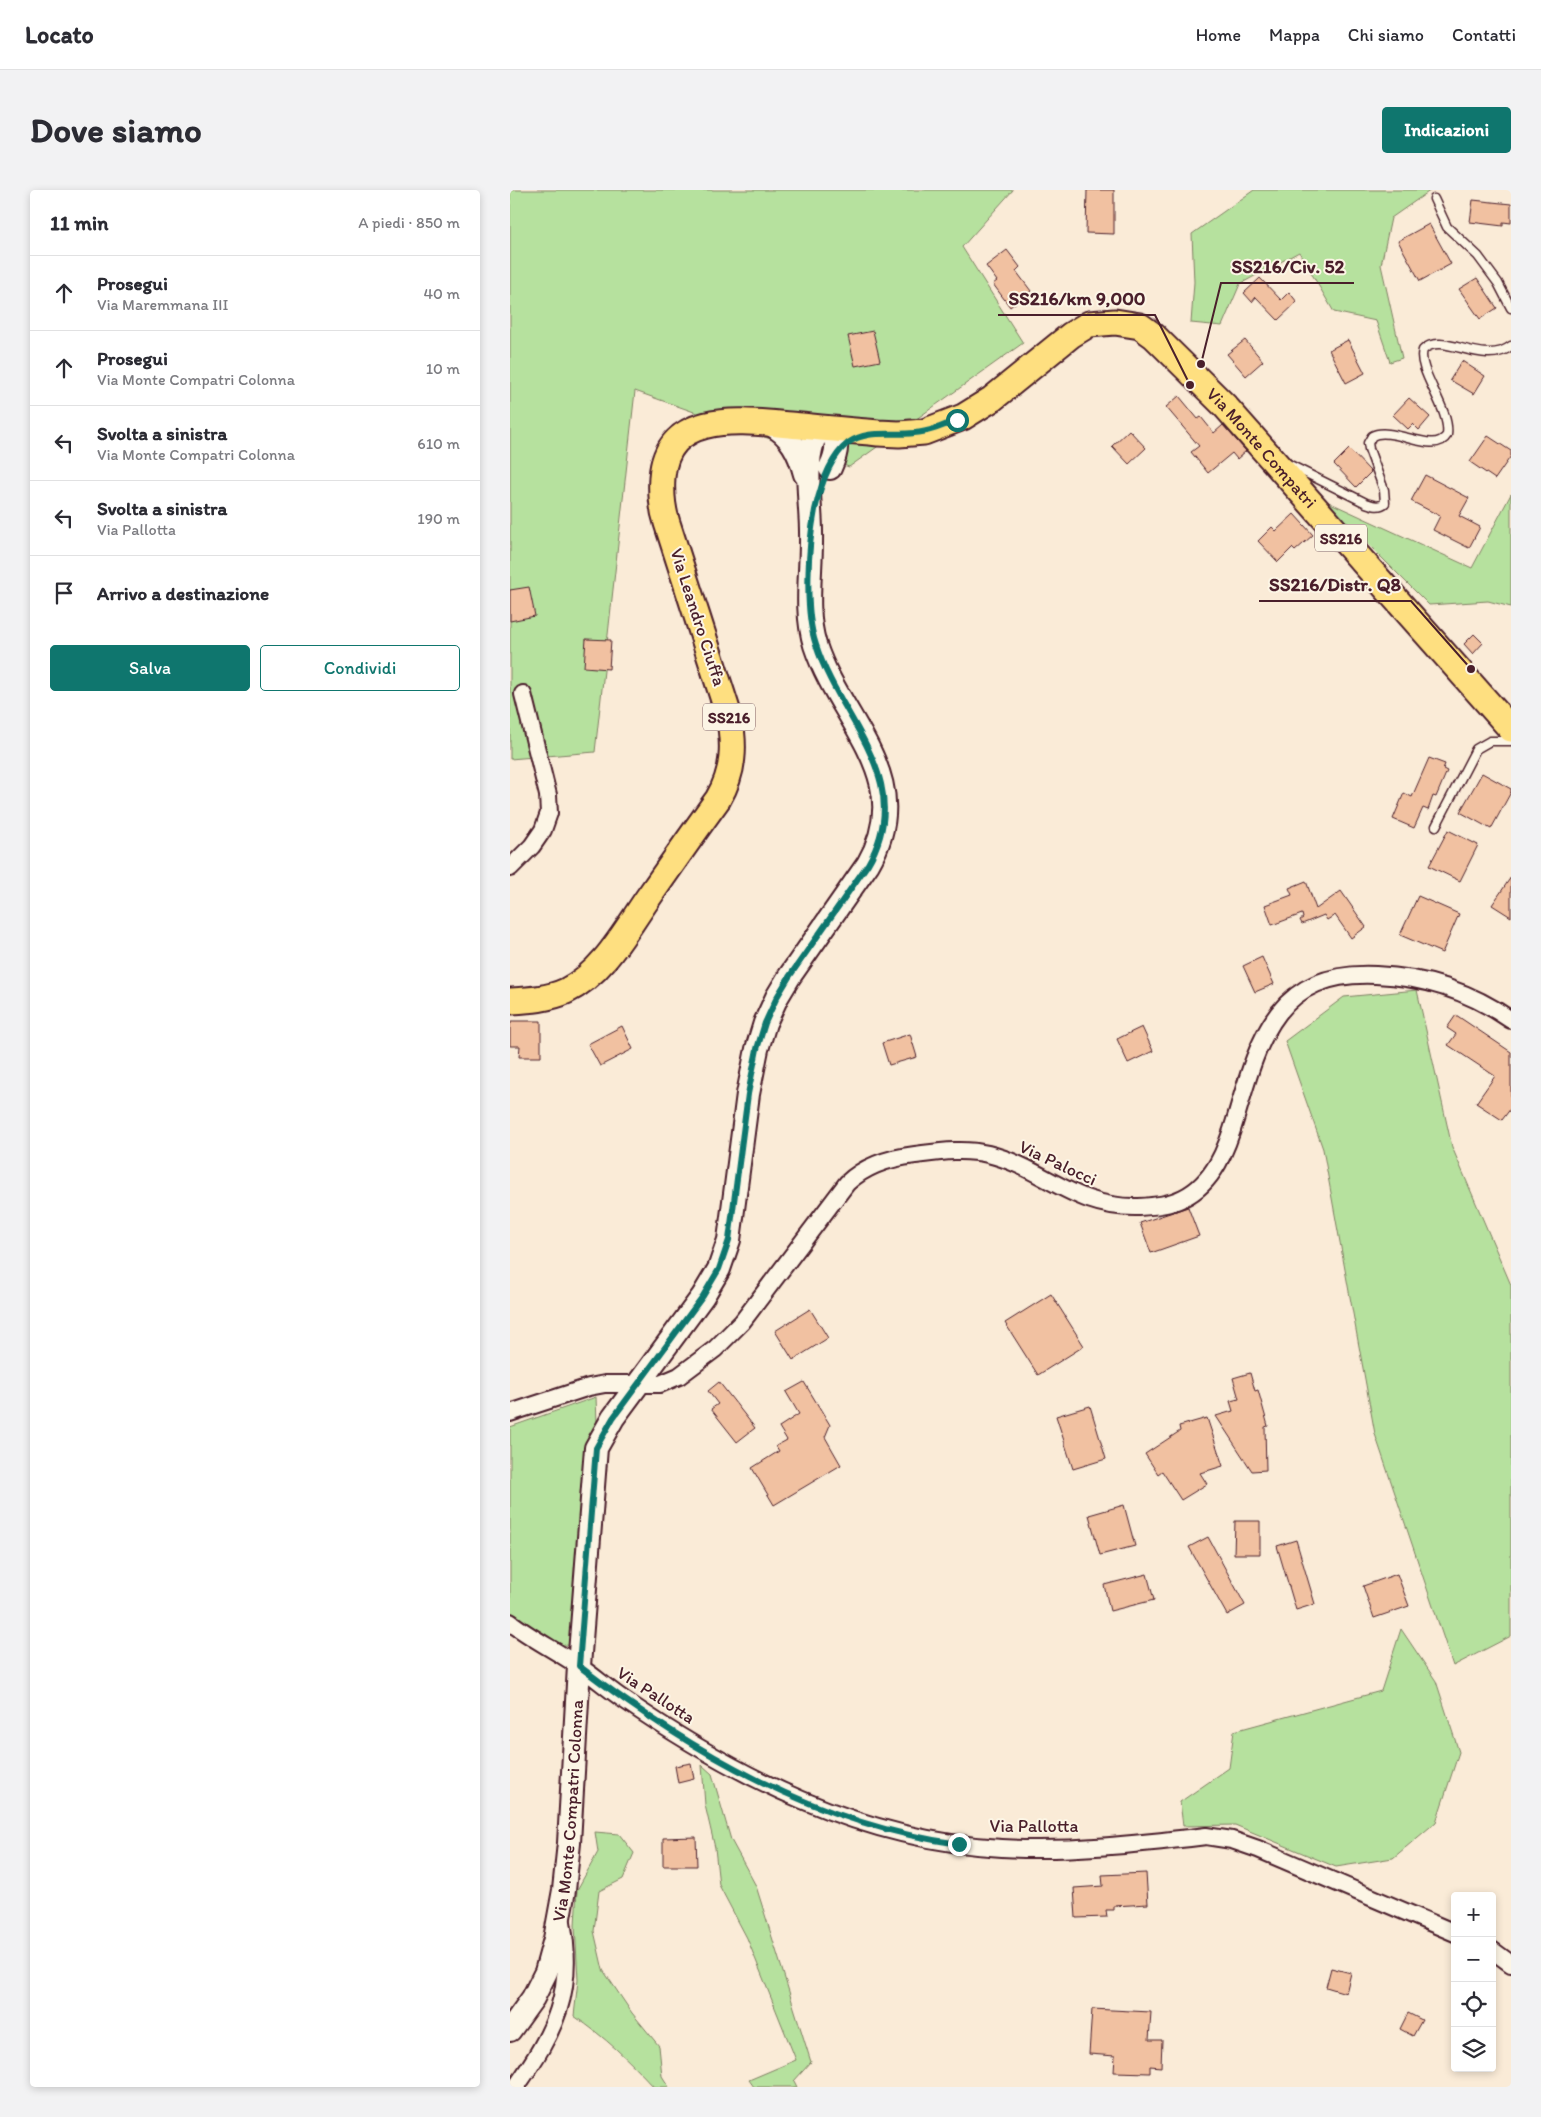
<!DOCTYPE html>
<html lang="it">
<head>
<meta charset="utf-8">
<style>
  :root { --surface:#fff; --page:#f2f2f3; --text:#2b2b33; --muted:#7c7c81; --line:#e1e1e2; --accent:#0f766e }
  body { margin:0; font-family:Itim,sans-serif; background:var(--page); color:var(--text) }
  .controls { position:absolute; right:15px; bottom:15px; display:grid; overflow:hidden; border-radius:5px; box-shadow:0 2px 8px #0003 }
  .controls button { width:45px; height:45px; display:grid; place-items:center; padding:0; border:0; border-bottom:1px solid var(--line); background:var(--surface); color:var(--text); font:25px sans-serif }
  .stop { position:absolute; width:15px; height:15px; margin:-11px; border:4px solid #0f766e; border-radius:50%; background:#fff }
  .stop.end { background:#0f766e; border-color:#fff; box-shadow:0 1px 5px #0008 }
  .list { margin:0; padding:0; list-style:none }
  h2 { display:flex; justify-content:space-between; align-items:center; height:65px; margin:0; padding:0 20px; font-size:21px }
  h2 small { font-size:16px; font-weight:400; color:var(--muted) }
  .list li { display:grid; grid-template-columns:32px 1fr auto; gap:15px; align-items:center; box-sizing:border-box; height:75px; padding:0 20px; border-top:1px solid var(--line) }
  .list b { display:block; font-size:19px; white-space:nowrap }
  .list p { margin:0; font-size:16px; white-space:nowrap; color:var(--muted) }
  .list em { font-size:16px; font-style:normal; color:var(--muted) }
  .actions { display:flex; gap:10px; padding:15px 20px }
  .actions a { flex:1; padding:11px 0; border:1px solid var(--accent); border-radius:5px; text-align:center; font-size:18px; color:var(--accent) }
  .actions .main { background:var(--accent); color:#fff }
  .icon { flex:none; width:28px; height:28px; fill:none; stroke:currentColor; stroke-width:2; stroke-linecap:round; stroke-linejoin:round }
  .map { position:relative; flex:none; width:1001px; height:1897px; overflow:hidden; border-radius:5px }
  header { display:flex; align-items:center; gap:30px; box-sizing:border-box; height:70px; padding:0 25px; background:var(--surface); border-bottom:1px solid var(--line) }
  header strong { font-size:24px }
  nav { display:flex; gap:28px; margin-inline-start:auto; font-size:18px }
  .intro { display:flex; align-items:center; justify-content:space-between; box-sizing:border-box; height:120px; padding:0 30px }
  h1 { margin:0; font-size:35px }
  .button { padding:12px 22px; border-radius:5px; background:var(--accent); color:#fff; font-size:18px; font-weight:700 }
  main { display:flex; gap:30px; padding:0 30px }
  aside { flex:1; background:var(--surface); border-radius:5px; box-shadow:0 2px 8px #0003 }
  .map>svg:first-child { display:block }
  .green { fill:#b6e19e; stroke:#808064 }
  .building { fill:#f1c1a1; stroke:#4a1f2b }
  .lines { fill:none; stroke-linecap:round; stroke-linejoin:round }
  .lane-casing { stroke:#4a1f2b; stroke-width:11 }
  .street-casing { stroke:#4a1f2b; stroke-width:20 }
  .secondary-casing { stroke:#4a1f2b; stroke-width:26 }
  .primary-casing { stroke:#4a1f2b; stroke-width:29 }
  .lane { stroke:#fcf5e5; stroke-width:8 }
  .street { stroke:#fcf5e5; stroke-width:16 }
  .secondary { stroke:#fcf5e5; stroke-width:22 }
  .primary { stroke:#fedf80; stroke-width:25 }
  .route { stroke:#0f766e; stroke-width:6 }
  .labels { text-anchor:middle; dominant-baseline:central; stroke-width:4; stroke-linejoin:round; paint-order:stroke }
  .shield { fill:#fcf5e5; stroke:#7f5f63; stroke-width:1 }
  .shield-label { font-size:16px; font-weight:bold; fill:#4a1f2b }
  .street-label { font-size:18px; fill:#4a1f2b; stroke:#fcf5e5 }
  .leader { fill:none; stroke:#4a1f2b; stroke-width:2 }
  .callout-dot { fill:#4a1f2b; stroke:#fcf5e5; stroke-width:2 }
  .callout-label { font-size:19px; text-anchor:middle; font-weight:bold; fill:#4a1f2b; stroke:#fcf5e5; stroke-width:4; stroke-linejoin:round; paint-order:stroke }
</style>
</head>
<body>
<header>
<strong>Locato</strong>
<nav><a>Home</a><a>Mappa</a><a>Chi siamo</a><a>Contatti</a></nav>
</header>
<div class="intro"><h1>Dove siamo</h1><a class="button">Indicazioni</a></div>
<main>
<aside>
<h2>11 min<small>A piedi · 850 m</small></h2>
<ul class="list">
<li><svg class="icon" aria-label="ahead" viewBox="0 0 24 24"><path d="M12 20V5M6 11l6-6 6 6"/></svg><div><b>Prosegui</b><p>Via Maremmana III</p></div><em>40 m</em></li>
<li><svg class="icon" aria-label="ahead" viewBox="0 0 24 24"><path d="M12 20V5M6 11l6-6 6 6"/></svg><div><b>Prosegui</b><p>Via Monte Compatri Colonna</p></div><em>10 m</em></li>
<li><svg class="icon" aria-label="left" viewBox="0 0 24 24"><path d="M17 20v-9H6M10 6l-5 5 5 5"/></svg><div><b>Svolta a sinistra</b><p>Via Monte Compatri Colonna</p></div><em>610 m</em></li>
<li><svg class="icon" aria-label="left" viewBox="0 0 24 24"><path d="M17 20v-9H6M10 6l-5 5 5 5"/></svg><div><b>Svolta a sinistra</b><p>Via Pallotta</p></div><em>190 m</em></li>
<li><svg class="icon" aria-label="arrive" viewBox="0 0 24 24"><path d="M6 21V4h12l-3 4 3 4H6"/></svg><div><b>Arrivo a destinazione</b></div></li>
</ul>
<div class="actions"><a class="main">Salva</a><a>Condividi</a></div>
</aside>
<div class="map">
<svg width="1001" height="1897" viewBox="0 0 1001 1897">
  <rect width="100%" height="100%" fill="#faebd7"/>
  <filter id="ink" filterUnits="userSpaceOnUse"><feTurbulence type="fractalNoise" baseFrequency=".02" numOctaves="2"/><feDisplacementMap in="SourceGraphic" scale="10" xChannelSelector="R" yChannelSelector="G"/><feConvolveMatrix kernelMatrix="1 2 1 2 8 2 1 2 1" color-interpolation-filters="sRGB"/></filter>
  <g filter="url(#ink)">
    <path class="green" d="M 0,0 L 503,0 L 452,57 L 513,153 L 339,277 L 125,201 L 85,562 L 0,569 Z
      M 744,0 L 921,0 L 881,28 L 871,75 L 892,168 L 880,172 L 866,131 L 824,122 L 789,62 L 730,94 L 712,136 L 681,133 L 684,92 L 682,44 Z
      M 1001,304 L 1001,417 L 978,411 L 919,415 L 814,310 L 962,378 Z
      M 907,800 L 942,957 L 1001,1095 L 1001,1446 L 943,1476 L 865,1244 L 813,959 L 775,851 L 834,807 Z
      M 86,1207 L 87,1234 L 75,1273 L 67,1350 L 62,1455 C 39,1458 17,1436 0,1422 L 0,1237 Z
      M 891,1439 L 926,1491 L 949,1562 L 926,1632 L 883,1668 L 826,1677 L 725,1635 L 673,1636 L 670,1612 L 719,1578 L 724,1541 L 871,1501 Z
      M 192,1575 L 202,1584 L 221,1650 L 246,1696 L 301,1872 L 284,1891 L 287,1897 L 244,1897 L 239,1890 L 286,1870 L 237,1748 L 209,1695 L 205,1658 L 195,1615 Z
      M 85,1642 L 109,1644 L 124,1663 L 113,1689 L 89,1701 L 84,1741 L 93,1780 L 122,1823 L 149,1856 L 152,1886 L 159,1897 L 144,1897 C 119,1870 95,1847 64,1826 L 68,1790 L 65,1735 L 67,1700 L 88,1662 Z"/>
    <path class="building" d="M 577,0 L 604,0 L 604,44 L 576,43 Z
      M 963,10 L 1001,14 L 1001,33 L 993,32 L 993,36 L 960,32 Z
      M 919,34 L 941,74 L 910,91 L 888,51 Z
      M 497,60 L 510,77 L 506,81 L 521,101 L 500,117 L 483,94 L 487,91 L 476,76 Z
      M 750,88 L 771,110 L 779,102 L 787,112 L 768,130 L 746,107 L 742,112 L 734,103 Z
      M 967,88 L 987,118 L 970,129 L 949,99 Z
      M 363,141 L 370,171 L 345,176 L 338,146 Z
      M 735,150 L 753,171 L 736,186 L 717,164 Z
      M 838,150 L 855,183 L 836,193 L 819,160 Z
      M 952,171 L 975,186 L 964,204 L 940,190 Z
      M 669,206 L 688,229 L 691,227 L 704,243 L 713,235 L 736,261 L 727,269 L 722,263 L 698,283 L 681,262 L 689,256 L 656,217 Z
      M 899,208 L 920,227 L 909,240 L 903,234 L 898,239 L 883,225 Z
      M 619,240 L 636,258 L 619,274 L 602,256 Z
      M 978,246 L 1001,261 L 1001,266 L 985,289 L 960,272 Z
      M 839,259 L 861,282 L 846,297 L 824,274 Z
      M 915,285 L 959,308 L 949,326 L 970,337 L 959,358 L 923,340 L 930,326 L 901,311 Z
      M 784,324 L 803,345 L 785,361 L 782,358 L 768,372 L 748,351 L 762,337 L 766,341 Z
      M 19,397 L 25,426 L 0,431 L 0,400 Z
      M 964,444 L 973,453 L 963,464 L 954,454 Z
      M 76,449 L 101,450 L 99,479 L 74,477 Z
      M 919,568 L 935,574 L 933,579 L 937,581 L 926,607 L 923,606 L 918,620 L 913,618 L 904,638 L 883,629 L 894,603 L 902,607 Z
      M 972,583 L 1001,599 L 1001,602 L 981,639 L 950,622 Z
      M 938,640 L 968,655 L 950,691 L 919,676 Z
      M 1001,687 L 1001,727 L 982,715 Z
      M 796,691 L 806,719 L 831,701 L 856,737 L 841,748 L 825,725 L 817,730 L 814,725 L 792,734 L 790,730 L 793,728 L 792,724 L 762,735 L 755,715 L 782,705 L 779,698 Z
      M 908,706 L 949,724 L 932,763 L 890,745 Z
      M 752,767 L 764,794 L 745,802 L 733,776 Z
      M 946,825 L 1001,862 L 1001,918 L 992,930 L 966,913 L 985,886 L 938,855 L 946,844 L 937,838 Z
      M 2,831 L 31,831 L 31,867 L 9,867 L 10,856 L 0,856 L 0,833 L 2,833 Z
      M 112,836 L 123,859 L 90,876 L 78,854 Z
      M 632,837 L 643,861 L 618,873 L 607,849 Z
      M 400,844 L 407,867 L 379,875 L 372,853 Z
      M 678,1017 L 689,1046 L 641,1063 L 630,1033 Z
      M 541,1104 L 574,1156 L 528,1185 L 495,1133 Z
      M 300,1119 L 318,1148 L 283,1170 L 265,1141 Z
      M 740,1183 L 745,1201 L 748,1200 L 758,1236 L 755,1237 L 756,1280 L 742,1281 L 706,1226 L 723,1221 L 720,1211 L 729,1209 L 723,1188 Z
      M 209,1192 L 245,1238 L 227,1252 L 201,1219 L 208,1214 L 198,1201 Z
      M 294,1192 L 320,1235 L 315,1247 L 331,1275 L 264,1315 L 242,1278 L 269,1261 L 266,1256 L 277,1250 L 269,1237 L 289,1224 L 276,1202 Z
      M 580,1216 L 596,1269 L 563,1279 L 546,1226 Z
      M 697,1228 L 713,1276 L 690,1283 L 697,1294 L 671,1310 L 652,1281 L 648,1284 L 635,1264 L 670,1241 L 669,1236 Z
      M 614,1315 L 625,1356 L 590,1365 L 579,1325 Z
      M 725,1331 L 750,1331 L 750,1364 L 724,1364 Z
      M 698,1347 L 735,1415 L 717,1425 L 679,1357 Z
      M 786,1350 L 805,1414 L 786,1420 L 767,1356 Z
      M 637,1384 L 644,1410 L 600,1421 L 594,1395 Z
      M 887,1384 L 899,1416 L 864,1428 L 853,1396 Z
      M 181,1573 L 184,1589 L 168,1593 L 165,1576 Z
      M 186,1647 L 187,1676 L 153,1676 L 153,1648 Z
      M 636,1683 L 638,1714 L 604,1716 L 604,1720 L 596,1720 L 597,1727 L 566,1728 L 564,1698 L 593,1696 L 592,1685 Z
      M 821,1778 L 841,1783 L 836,1803 L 816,1797 Z
      M 582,1819 L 641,1822 L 639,1850 L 652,1850 L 651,1877 L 640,1876 L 640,1883 L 604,1882 L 605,1866 L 579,1864 Z
      M 898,1823 L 912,1830 L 903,1846 L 890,1839 Z"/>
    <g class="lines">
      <g class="lane-casing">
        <path id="lane" d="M 924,9 L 937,37 L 968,66 L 988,93 L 1001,118
          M 778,274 L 856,313 C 862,315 869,318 875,313 L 874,300 L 859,259 L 858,253 L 862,246 C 882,235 925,266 937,245 C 941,219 906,180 913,160 C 932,140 973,178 1001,156
          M 926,636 L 966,559 L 980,551 L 1001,551"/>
      </g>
      <g class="street-casing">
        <path id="street" d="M 0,678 L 22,656 L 33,640 L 39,623 L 38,605 L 13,504
          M 0,1223 L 79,1197 L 95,1194 L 150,1194 L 169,1186 L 205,1159 L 232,1132 L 337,993 C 356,975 379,968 405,965 C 429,962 454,958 478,964 C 535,978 564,1019 629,1017 C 644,1016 659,1015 673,1008 C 704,993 717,958 726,927 C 749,848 767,780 866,785 C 915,787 961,802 1001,830
          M 0,1432 C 22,1449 47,1461 70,1477 C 85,1487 98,1499 113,1509 C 226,1587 352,1651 492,1658 C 559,1662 629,1654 696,1646 L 722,1650 L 748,1659 L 945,1743
          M 982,1760 L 1001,1774
          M 6,1897 C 45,1841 65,1802 52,1732"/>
      </g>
      <g class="secondary-casing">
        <g id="secondary">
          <path d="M 260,234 C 281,245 289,262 295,284"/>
          <path id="s1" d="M 0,1840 L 23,1808 L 36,1782 L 45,1749 L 54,1700 L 59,1653 L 69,1476 L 86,1258 L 103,1228 L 193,1106 L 209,1079 L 219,1050 L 238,904 L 247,859 L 255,833 L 267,807 L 279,787 L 358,674 C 408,588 330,532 305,455 C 294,419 302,380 301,342 C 301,315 294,278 303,252 C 305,245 309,241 315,238 C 331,249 327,263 320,278"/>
        </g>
      </g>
      <g class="primary-casing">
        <g id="primary">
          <path id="s2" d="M 0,811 C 18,810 39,809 56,801 C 93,783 115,741 138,708 C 161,675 184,642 208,609 C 224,582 225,556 219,526 L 157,333 C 152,318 151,303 152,287 C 157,220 232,231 280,235 C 309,238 338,240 368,243 L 389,244 L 414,242 L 453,227 L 482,209 L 561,145 L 579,134 L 605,132 L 630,136 L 644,146 L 715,216 L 1001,539"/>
        </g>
      </g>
      <use href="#lane" class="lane"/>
      <use href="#street" class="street"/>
      <use href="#secondary" class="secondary"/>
      <use href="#primary" class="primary"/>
    </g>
  </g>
  <g class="lines" filter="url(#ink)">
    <path class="route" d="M 447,230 C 433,236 419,242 404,243 C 381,246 358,239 338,253 C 319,268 310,298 305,320 C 298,356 294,420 306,455 C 330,531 407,590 358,674 L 279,787 L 267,807 L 255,833 L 247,859 L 238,904 L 219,1050 L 209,1079 L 193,1106 L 103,1228 L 86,1258 L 69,1476 C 181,1562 308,1635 449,1654"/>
  </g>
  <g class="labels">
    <g class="shield">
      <rect x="805" y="334.5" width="52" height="27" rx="4"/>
      <rect x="193" y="513.5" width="52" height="27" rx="4"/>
    </g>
    <g class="shield-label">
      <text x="831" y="348">SS216</text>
      <text x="219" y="527">SS216</text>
    </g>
    <g class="street-label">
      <text stroke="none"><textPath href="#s2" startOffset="1354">Via Monte Compatri</textPath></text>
      <text transform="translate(188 427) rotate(72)">Via Leandro Ciuffa</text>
      <text transform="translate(548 973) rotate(25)">Via Palocci</text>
      <text transform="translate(146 1505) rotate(33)">Via Pallotta</text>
      <text stroke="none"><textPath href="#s1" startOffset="232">Via Monte Compatri Colonna</textPath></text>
      <text x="524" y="1636">Via Pallotta</text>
    </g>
  </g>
  <path class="leader" d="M691 174L711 93H844M680 195L645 125H488M961 479L901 411H749"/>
  <g class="callout-dot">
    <circle cx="691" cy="174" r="5"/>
    <circle cx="680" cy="195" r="5"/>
    <circle cx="961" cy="479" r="5"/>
  </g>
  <g class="callout-label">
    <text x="778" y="83">SS216/Civ. 52</text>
    <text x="567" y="115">SS216/km 9,000</text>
    <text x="825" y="401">SS216/Distr. Q8</text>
  </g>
</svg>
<div class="controls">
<button>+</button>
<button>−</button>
<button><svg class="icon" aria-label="locate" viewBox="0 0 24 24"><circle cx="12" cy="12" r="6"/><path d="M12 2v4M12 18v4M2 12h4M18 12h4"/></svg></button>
<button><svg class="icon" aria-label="layers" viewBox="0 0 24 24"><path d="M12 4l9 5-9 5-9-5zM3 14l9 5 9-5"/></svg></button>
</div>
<div class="stop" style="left:447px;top:230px"></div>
<div class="stop end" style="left:449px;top:1654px"></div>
</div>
</main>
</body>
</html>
